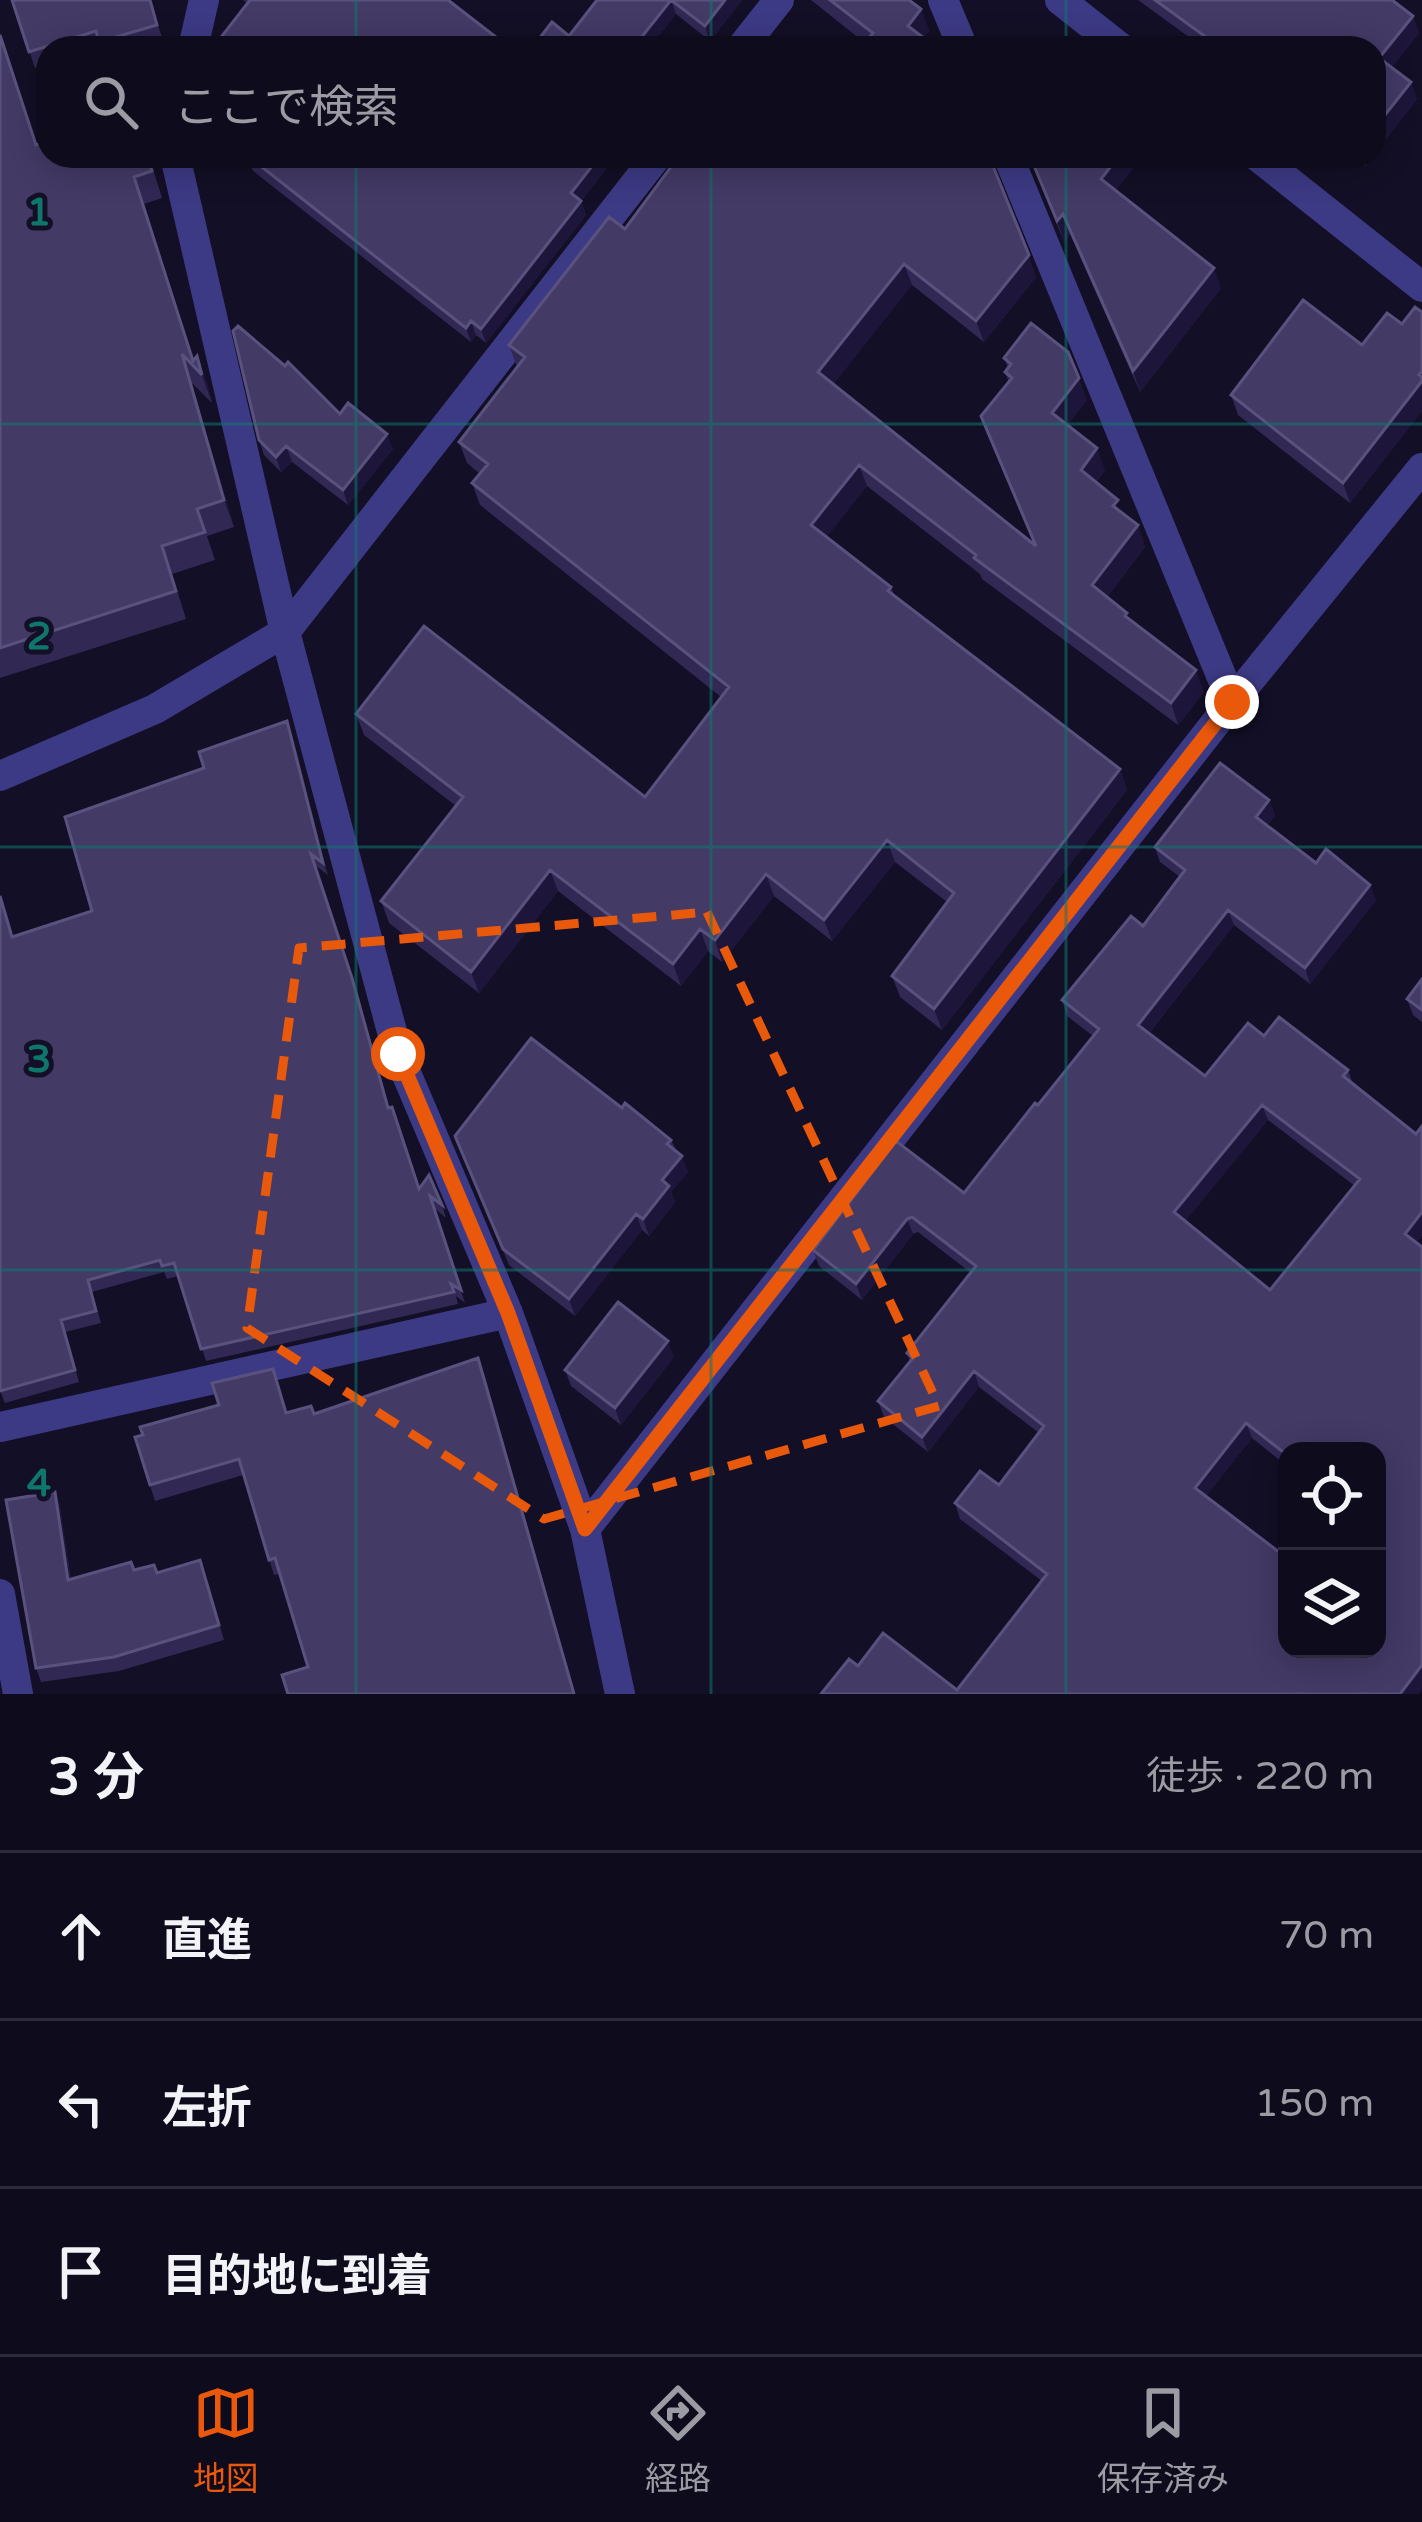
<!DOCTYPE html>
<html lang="ja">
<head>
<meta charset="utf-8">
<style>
  :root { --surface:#0e0b1c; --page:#1c1929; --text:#f1f3f6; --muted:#9b9ba3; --line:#2e2b3b; --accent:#ea580c }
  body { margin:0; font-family:"Varela Round","Noto Sans JP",sans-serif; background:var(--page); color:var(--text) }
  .controls { position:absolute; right:36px; bottom:36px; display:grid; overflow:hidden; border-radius:24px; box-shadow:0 6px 30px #0003 }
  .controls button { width:108px; height:108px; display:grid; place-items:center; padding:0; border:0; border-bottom:3px solid var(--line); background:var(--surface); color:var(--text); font:60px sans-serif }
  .stop { position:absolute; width:36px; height:36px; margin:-27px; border:9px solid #ea580c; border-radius:50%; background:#fff }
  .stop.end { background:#ea580c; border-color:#fff; box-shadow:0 3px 12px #0008 }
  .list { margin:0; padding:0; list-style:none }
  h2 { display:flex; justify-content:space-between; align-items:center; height:156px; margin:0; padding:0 48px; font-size:51px }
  h2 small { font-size:39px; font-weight:400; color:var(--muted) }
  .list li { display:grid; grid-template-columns:78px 1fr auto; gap:36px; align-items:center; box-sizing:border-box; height:168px; padding:0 48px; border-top:3px solid var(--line) }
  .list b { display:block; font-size:45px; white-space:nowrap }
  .list em { font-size:39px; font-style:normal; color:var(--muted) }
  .icon { flex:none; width:66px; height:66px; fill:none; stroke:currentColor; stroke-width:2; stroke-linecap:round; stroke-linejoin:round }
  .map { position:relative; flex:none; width:1422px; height:1694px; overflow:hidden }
  .search { position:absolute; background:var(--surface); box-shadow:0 6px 30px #0003; left:36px; right:36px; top:36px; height:132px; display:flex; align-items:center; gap:30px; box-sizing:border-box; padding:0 42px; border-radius:36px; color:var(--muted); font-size:45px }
  .sheet { height:660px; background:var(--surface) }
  nav { display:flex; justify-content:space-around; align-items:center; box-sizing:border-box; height:168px; border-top:3px solid var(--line); background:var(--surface); font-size:33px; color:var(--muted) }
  nav a { display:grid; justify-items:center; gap:6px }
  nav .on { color:var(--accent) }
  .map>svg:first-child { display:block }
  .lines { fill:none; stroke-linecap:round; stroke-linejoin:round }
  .minor { stroke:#3d3a85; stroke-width:30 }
  .wall { fill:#312854; fill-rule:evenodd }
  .shaded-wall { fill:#1d163a }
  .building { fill:#433a66; stroke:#5a527e; stroke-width:3; fill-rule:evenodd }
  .route { stroke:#ea580c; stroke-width:15 }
  .marked { fill:none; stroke:#e8590c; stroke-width:9; stroke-dasharray:24 15; stroke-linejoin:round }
  .grid { fill:none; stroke:#0f766e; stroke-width:3; stroke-opacity:0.55 }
  .grid-label { font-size:39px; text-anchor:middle; font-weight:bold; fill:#0f766e; stroke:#130f26; stroke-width:10; stroke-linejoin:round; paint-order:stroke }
</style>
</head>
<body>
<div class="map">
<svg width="1422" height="1694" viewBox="0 0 1422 1694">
  <rect width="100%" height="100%" fill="#130f26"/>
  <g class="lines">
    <path class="minor" d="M 943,0 L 963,48
      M 1060,0 L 1121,48
      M 193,48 L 204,0
      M 741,48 L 779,0
      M 175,156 L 285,632 L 398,1054 L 508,1313 L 585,1529 L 620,1694
      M 1008,156 L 1232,702
      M 1257,156 L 1422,287
      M 0,776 L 155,709 L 285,632 L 657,156
      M 0,1427 L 508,1313
      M 585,1529 L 1232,702 L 1422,468
      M 0,1594 L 18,1694"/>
  </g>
  <path class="wall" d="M 12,0 L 150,0 L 163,41 L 140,48 L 48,48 L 48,64 L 35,68 Z
    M 243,0 L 448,0 L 510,48 L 226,48 L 222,36 L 247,3 Z
    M 597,0 L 742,0 L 710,41 L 676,14 L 649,48 L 532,48 L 569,36 Z
    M 811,0 L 909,0 L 921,9 L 929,31 L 923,38 L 865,43 Z
    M 1138,0 L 1392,0 L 1413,16 L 1419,33 L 1392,67 L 1417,99 L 1374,154 L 1374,48 L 1204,48 Z
    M 0,33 L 37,145 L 149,156 L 162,198 L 144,204 L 194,360 L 197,356 L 207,383 L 212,403 L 191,382 L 234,527 L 207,536 L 215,560 L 172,574 L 186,619 L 0,678 Z
    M 248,156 L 616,156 L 581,201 L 586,215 L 486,343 L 476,335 L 471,342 L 253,171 Z
    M 1030,156 L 1143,156 L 1115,191 L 1221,288 L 1140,392 L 1070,234 L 1064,242 Z
    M 1352,156 L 1373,156 L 1365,166 Z
    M 625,229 L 1036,277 L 984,342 L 912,285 L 833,384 L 1034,544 L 981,416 L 1009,383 L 1005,372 L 1008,368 L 1004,358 L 1087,400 L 1067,425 L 1105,470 L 1096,482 L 1123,514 L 1138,525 L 1145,547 L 1107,597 L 1204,692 L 1178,725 L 982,579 L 980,574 L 867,486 L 826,537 L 891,587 L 895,597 L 1120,769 L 1127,790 L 942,1030 L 900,997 L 892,976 L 947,902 L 895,862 L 832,941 L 774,896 L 722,962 L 708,951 L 681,986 L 558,891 L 479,993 L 389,923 L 381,901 L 456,806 L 364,735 L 356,714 L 645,797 L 721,697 L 480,505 L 472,483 L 480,474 L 467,463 L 459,442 L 517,367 L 509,345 Z
    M 1422,312 L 1422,411 L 1350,503 L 1238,415 L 1231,395 L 1362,345 Z
    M 340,414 L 393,449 L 348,505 L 292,462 L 281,472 L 264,455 L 259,440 Z
    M 287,721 L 328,875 L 316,866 L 356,990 L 389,1108 L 419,1188 L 442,1205 L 446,1218 L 434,1208 L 465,1303 L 456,1296 L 458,1304 L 206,1361 L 178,1276 L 167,1279 L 164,1272 L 92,1292 L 101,1323 L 65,1332 L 79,1382 L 5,1403 L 0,1391 L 13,936 L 92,911 L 204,768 Z
    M 1269,800 L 1275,816 L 1267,825 L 1316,863 L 1376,900 L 1310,984 L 1234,925 L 1149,1033 L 1205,1076 L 1264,1036 L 1348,1070 L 1353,1084 L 1416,1134 L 1422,1126 L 1422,1235 L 1416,1242 L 1422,1247 L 1422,1688 L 1418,1694 L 821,1694 L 858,1666 L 957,1690 L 1042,1581 L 960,1519 L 955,1503 L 999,1485 L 1039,1433 L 979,1387 L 928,1452 L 884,1417 L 878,1401 L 910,1362 L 907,1353 L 971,1273 L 918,1232 L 913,1234 L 862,1300 L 819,1266 L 813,1250 L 964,1193 L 1093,1036 L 1067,1016 L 1062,1000 L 1143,926 L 1180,877 L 1160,862 L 1155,847 ZM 1268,1120 L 1355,1186 L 1270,1290 L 1185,1221 ZM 1252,1438 L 1287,1466 L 1287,1451 L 1377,1451 L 1287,1649 L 1206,1496 Z
    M 1422,979 L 1422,1022 L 1413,1015 L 1407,999 Z
    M 622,1108 L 671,1140 L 688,1172 L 671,1192 L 675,1202 L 649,1236 L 642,1230 L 575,1316 L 509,1265 L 455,1136 Z
    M 674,1357 L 621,1425 L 571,1386 L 565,1370 Z
    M 484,1373 L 575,1694 L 288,1694 L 308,1667 L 280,1574 L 274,1575 L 243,1475 L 155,1501 L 150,1485 L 219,1405 L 278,1385 L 287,1412 L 314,1414 Z
    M 55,1492 L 60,1507 L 71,1580 L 134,1570 L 157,1573 L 200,1560 L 224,1640 L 119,1671 L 41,1682 L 36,1668 Z"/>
  <path class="shaded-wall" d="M 671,0 L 676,14 L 649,48 L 633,48 Z
    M 725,0 L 742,0 L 710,41 L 705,26 Z
    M 921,9 L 929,31 L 916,47 L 908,26 Z
    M 1413,16 L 1419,33 L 1386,75 L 1379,58 Z
    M 1411,82 L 1417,99 L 1374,154 L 1374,129 Z
    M 600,156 L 616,156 L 576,207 L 571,193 Z
    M 1119,156 L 1143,156 L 1108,200 L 1101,179 Z
    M 1361,156 L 1373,156 L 1365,166 Z
    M 134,177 L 144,204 L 197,370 L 196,369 Z
    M 581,201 L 586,215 L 486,343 L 481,329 Z
    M 1063,214 L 1070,234 L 1064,242 L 1057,221 Z
    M 1029,255 L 1036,277 L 984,342 L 976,321 Z
    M 904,264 L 912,285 L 826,394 L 818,372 Z
    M 1214,268 L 1221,288 L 1140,392 L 1133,371 Z
    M 471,321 L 476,335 L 471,342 L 466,328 Z
    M 182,354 L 191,382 L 234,527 L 224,500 Z
    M 197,356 L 207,383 L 212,403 L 202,375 Z
    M 1422,371 L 1422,411 L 1350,503 L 1343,483 Z
    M 1079,378 L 1087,400 L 1059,434 L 1052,413 Z
    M 387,434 L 393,449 L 348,505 L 343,490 Z
    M 286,446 L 292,462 L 281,472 L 276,457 Z
    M 1097,448 L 1105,470 L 1088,491 L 1081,470 Z
    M 859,465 L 867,486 L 819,547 L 811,525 Z
    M 1138,525 L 1145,547 L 1100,606 L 1092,585 Z
    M 1196,670 L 1204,692 L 1178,725 L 1171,703 Z
    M 287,721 L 292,733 L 328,875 L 323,863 Z
    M 1120,769 L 1127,790 L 942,1030 L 934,1009 Z
    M 1269,800 L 1275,816 L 1262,832 L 1256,817 Z
    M 887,840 L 895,862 L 832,941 L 824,920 Z
    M 550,870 L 558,891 L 479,993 L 471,972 Z
    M 766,874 L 774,896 L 722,962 L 715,940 Z
    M 1370,885 L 1376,900 L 1310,984 L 1305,968 Z
    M 1228,910 L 1234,925 L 1143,1040 L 1138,1025 Z
    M 700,929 L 708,951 L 681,986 L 673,964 Z
    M 1262,1105 L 1268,1120 L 1180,1228 L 1174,1212 Z
    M 682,1156 L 688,1172 L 671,1192 L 675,1202 L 649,1236 L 643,1219 L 662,1180 Z
    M 1422,1212 L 1422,1234 L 1410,1249 L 1405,1234 Z
    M 636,1214 L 642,1230 L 575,1316 L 569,1299 Z
    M 907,1219 L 913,1234 L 862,1300 L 856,1284 Z
    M 668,1341 L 674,1357 L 621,1425 L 615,1408 Z
    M 478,1358 L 484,1373 L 575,1694 L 574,1694 Z
    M 974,1371 L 979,1387 L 928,1452 L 922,1437 Z
    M 1246,1423 L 1252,1438 L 1201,1503 L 1195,1488 Z
    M 55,1492 L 60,1507 L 73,1595 L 68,1580 Z
    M 1422,1665 L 1422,1688 L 1418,1694 L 1400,1694 Z"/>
  <path class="building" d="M 12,0 L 150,0 L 157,25 L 99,42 L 96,31 L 29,52 Z
    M 250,0 L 448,0 L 510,48 L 237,48 L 222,36 Z
    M 597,0 L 671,0 L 633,48 L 532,48 L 552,22 L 569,36 Z
    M 671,0 L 725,0 L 705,26 Z
    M 830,0 L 909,0 L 921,9 L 908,26 L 937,48 L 861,48 L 873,33 Z
    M 1155,0 L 1392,0 L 1413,16 L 1379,58 L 1411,82 L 1374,129 L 1374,48 L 1221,48 Z
    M 0,35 L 36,145 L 48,141 L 48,156 L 148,156 L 152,171 L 134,177 L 193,361 L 197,356 L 202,375 L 182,354 L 224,500 L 197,509 L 205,532 L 162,546 L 176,591 L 0,648 Z
    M 248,156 L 600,156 L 571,193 L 581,201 L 481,329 L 471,321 L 466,328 Z
    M 679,156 L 989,156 L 1029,255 L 976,321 L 904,264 L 818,372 L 1036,546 L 981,416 L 1012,378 L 1005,372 L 1011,364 L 1004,358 L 1031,323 L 1068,352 L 1079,378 L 1052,413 L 1097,448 L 1081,470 L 1118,500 L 1113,506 L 1138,525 L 1092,585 L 1127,613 L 1125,616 L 1196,670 L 1171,703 L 974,558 L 976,555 L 859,465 L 811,525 L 891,587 L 888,591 L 1120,769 L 934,1009 L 892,976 L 954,893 L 887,840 L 824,920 L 766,874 L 715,940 L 700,929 L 673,964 L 550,870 L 471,972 L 381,901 L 463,797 L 356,714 L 424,626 L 645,797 L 729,687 L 472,483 L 488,464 L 459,442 L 525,357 L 509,345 L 609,217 L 625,229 Z
    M 1030,156 L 1119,156 L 1101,179 L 1214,268 L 1133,371 L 1063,214 L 1057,221 Z
    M 1303,300 L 1362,345 L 1387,313 L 1402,324 L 1415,307 L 1422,312 L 1422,371 L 1419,375 L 1422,377 L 1422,381 L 1343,483 L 1231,395 Z
    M 238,326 L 285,366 L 288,362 L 340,414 L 348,403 L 387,434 L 343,490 L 286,446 L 276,457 L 259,440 L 233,331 Z
    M 287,721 L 323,863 L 311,854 L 352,978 L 388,1108 L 392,1107 L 419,1189 L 429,1175 L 442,1205 L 430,1196 L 461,1290 L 451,1284 L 454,1292 L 201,1349 L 174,1263 L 162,1266 L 160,1260 L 88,1280 L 96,1311 L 61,1320 L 75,1370 L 0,1391 L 0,896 L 12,937 L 92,911 L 65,817 L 204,768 L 199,752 Z
    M 1220,763 L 1269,800 L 1256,817 L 1316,863 L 1326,849 L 1370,885 L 1305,968 L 1228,910 L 1138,1025 L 1205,1076 L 1248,1023 L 1264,1036 L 1279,1017 L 1348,1070 L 1343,1076 L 1416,1134 L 1422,1126 L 1422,1212 L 1405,1234 L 1422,1247 L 1422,1665 L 1400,1694 L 821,1694 L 849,1659 L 858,1666 L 883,1633 L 957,1690 L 1047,1574 L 955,1503 L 980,1471 L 999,1485 L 1044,1426 L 974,1371 L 922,1437 L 878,1401 L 913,1358 L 907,1353 L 976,1266 L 912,1217 L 907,1219 L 856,1284 L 813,1250 L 896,1141 L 964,1193 L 1035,1103 L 1038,1105 L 1099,1029 L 1062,1000 L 1131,916 L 1143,926 L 1185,870 L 1155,847 ZM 1262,1105 L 1360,1179 L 1270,1290 L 1174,1212 ZM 1246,1423 L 1287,1455 L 1287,1451 L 1377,1451 L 1377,1649 L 1287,1649 L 1287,1558 L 1195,1488 Z
    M 1422,979 L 1422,1010 L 1407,999 Z
    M 531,1038 L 622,1108 L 625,1103 L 671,1140 L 667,1144 L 682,1156 L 662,1180 L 669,1186 L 643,1219 L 636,1214 L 569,1299 L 503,1249 L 455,1136 Z
    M 618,1302 L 668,1341 L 615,1408 L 565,1370 Z
    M 478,1358 L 574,1694 L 288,1694 L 282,1675 L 308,1667 L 275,1558 L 269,1560 L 239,1459 L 150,1485 L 135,1437 L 143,1435 L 140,1427 L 219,1405 L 212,1383 L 273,1369 L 286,1413 L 311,1406 L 314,1414 Z
    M 55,1492 L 68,1580 L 131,1562 L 134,1570 L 154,1565 L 157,1573 L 200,1560 L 219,1625 L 114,1657 L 36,1668 L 6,1500 Z"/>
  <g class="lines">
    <path class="route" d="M 398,1054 L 508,1313 L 585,1529 L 1232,702"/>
  </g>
  <path class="marked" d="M 707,912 L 939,1406 L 544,1519 L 247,1328 L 299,948 Z"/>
  <path class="grid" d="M 356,0 L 356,48M 711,0 L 711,48M 1066,0 L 1066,48M 356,156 L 356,1694M 711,156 L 711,1694M 1066,156 L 1066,1694M 0,424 L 1422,424M 0,847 L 1422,847M 0,1270 L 1422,1270"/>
  <g class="grid-label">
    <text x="39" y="225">1</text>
    <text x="39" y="649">2</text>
    <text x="39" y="1072">3</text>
    <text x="39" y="1496">4</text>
  </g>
</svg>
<div class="controls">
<button><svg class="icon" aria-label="locate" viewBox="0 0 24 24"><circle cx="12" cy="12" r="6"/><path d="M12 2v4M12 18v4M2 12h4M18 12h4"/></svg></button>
<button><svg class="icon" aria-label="layers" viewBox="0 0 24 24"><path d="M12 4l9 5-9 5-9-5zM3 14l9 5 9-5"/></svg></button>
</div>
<div class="stop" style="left:398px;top:1054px"></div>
<div class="stop end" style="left:1232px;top:702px"></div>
<div class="search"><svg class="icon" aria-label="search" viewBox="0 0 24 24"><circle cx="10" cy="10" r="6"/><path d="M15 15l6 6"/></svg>ここで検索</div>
</div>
<section class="sheet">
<h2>3 分<small>徒歩 · 220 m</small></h2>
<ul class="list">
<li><svg class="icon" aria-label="ahead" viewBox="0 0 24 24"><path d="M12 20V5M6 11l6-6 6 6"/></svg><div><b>直進</b></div><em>70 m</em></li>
<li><svg class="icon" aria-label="left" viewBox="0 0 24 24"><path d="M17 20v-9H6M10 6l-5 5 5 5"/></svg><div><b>左折</b></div><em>150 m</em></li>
<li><svg class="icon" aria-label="arrive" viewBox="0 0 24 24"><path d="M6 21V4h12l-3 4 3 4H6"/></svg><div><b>目的地に到着</b></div></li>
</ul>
</section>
<nav>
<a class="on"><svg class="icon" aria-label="map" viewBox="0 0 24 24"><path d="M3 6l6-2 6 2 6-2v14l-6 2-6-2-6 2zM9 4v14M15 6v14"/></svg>地図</a>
<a><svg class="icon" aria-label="directions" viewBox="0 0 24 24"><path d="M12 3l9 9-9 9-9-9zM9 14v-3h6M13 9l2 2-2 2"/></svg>経路</a>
<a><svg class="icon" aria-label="saved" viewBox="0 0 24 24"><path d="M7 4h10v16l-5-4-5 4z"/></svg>保存済み</a>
</nav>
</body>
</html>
